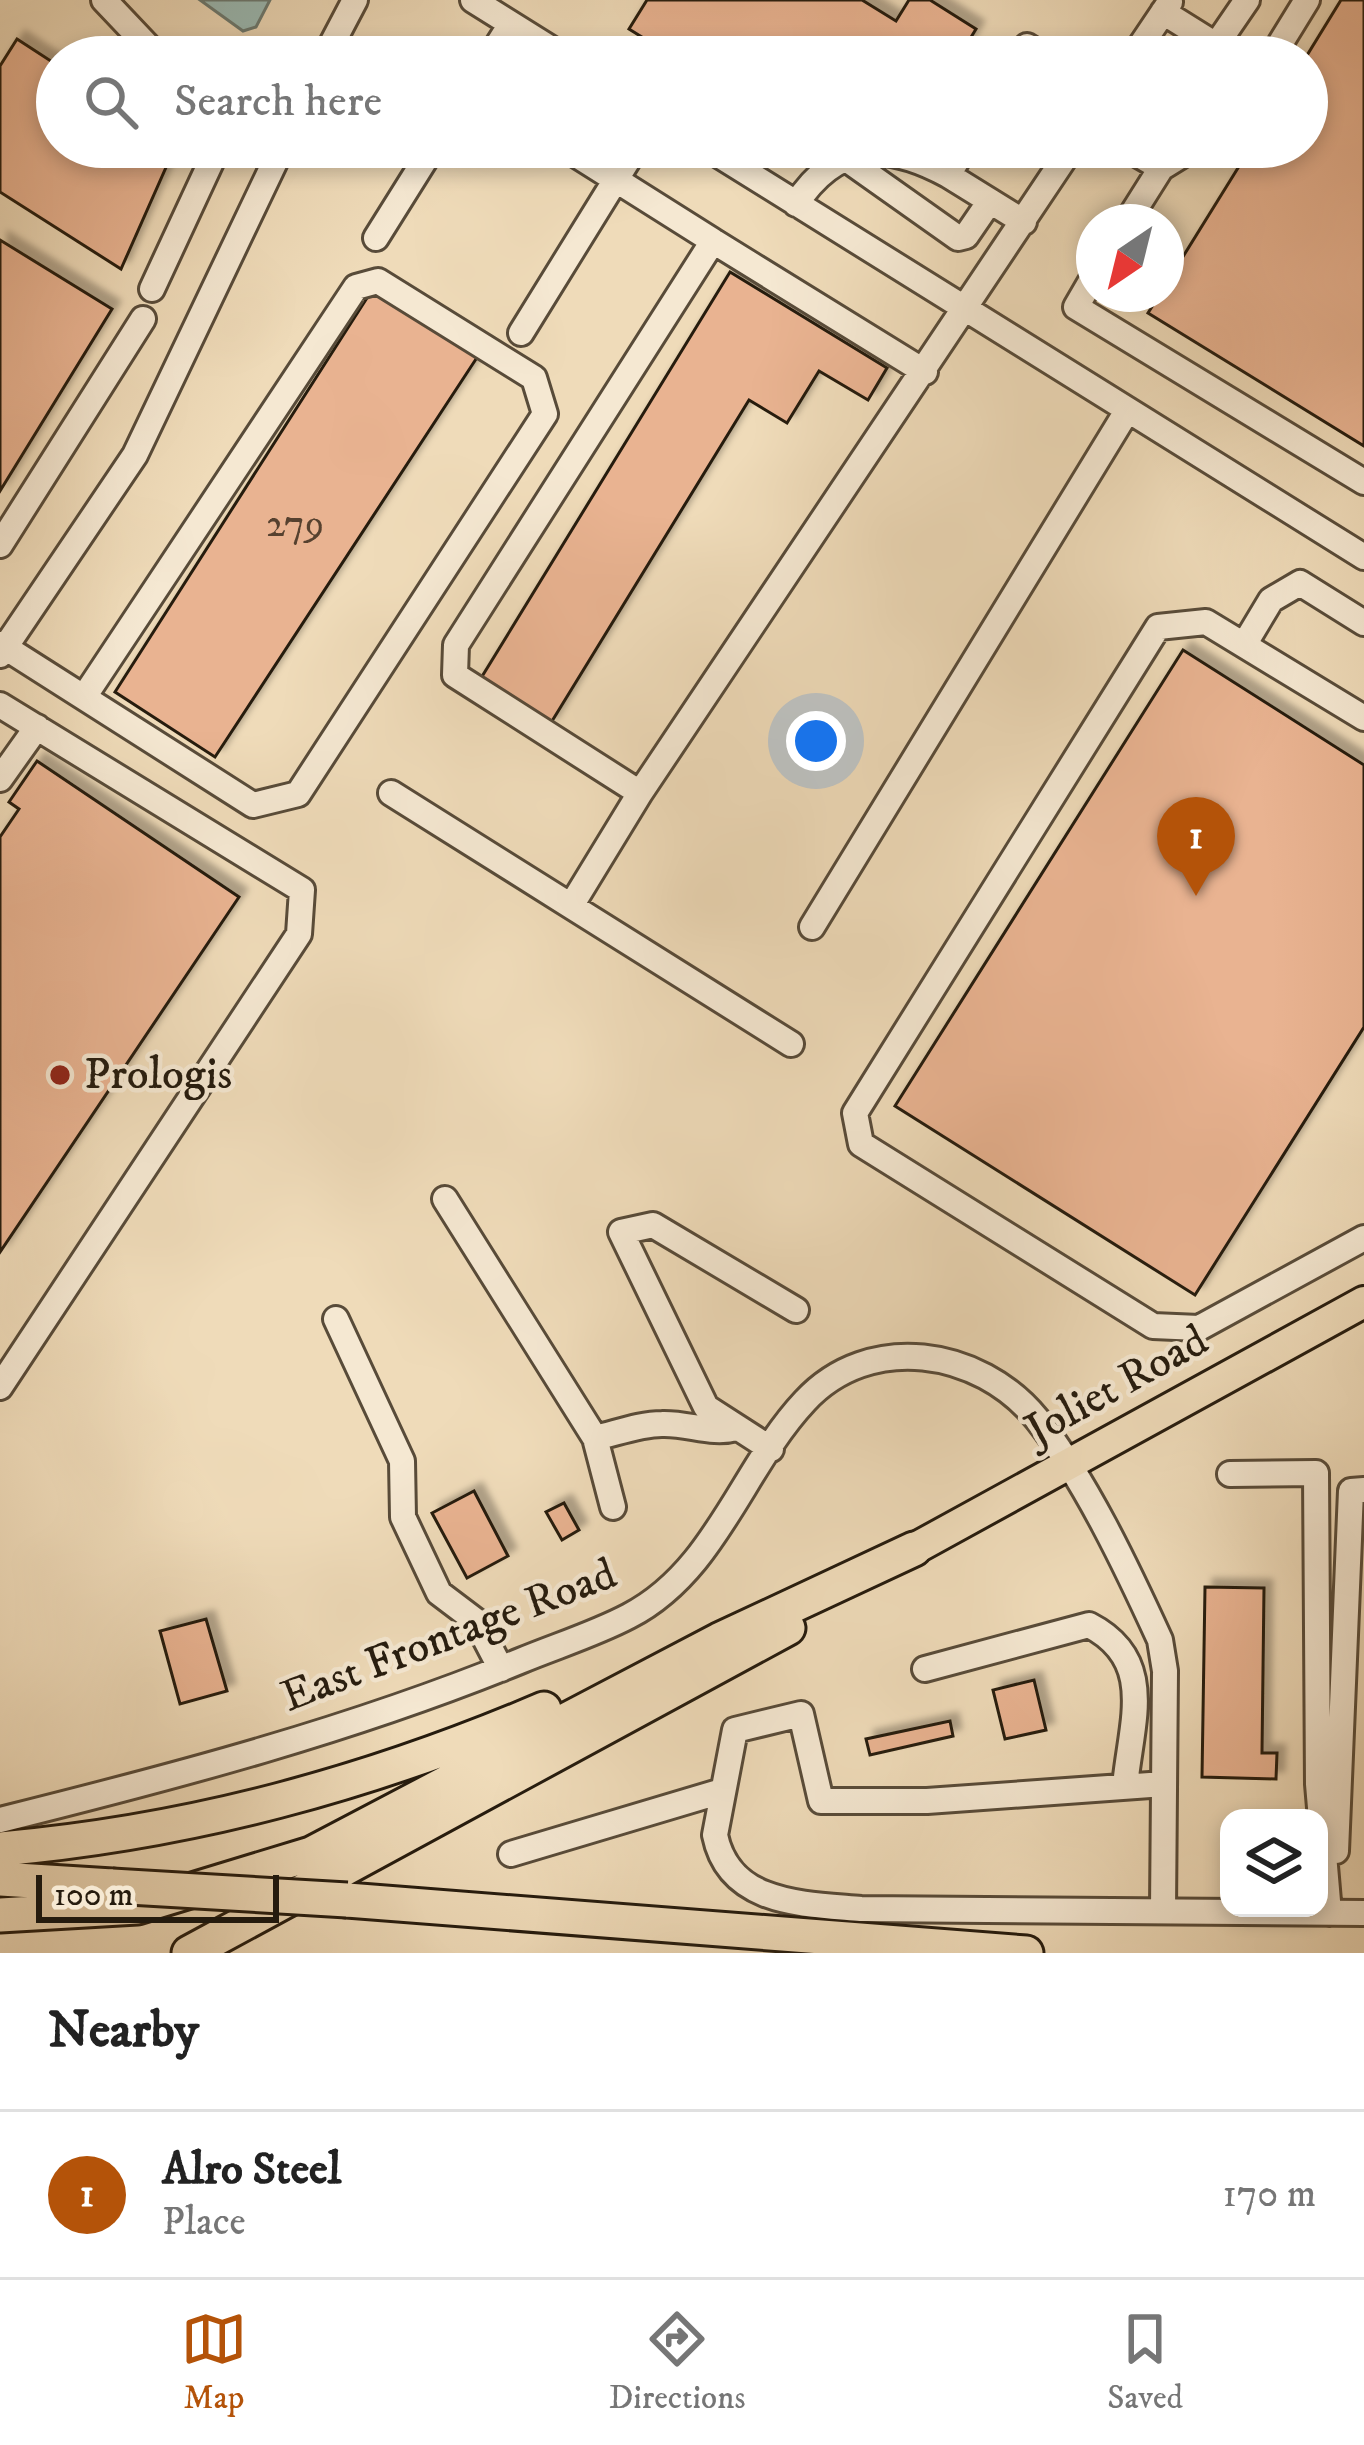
<!DOCTYPE html>
<html lang="en">
<head>
<meta charset="utf-8">
<style>
  :root { --surface:#fff; --page:#f2f2f2; --text:#222; --muted:#767676; --line:#e0e0e0; --accent:#b45309 }
  body { margin:0; font-family:"IM FELL DW Pica",serif; background:var(--page); color:var(--text) }
  .controls { position:absolute; right:36px; bottom:36px; display:grid; overflow:hidden; border-radius:24px; box-shadow:0 6px 18px #0003 }
  .controls button { width:108px; height:108px; display:grid; place-items:center; padding:0; border:0; border-bottom:3px solid var(--line); background:var(--surface); color:var(--text); font:60px sans-serif }
  .compass { position:absolute; left:1076px; top:204px; width:108px; height:108px; border-radius:50%; background:var(--surface); box-shadow:0 6px 18px #0003; rotate:215deg }
  .scale { position:absolute; left:36px; bottom:30px; width:243px; box-sizing:border-box; padding-left:12px; border:6px solid #251b0e; border-top:0; font-size:33px; line-height:42px; white-space:nowrap; color:#251b0e; -webkit-text-stroke:9px #f5e8d2; paint-order:stroke }
  .you { position:absolute; left:816px; top:741px; width:42px; height:42px; margin:-30px; border:9px solid #fff; border-radius:50%; background:#1a73e8; box-shadow:0 0 0 18px #1a73e833 }
  .badge { display:grid; place-items:center; width:78px; height:78px; border-radius:50%; background:var(--accent); color:#fff; font-size:39px; font-weight:700 }
  .pin { position:absolute; translate:-50% -99px; filter:drop-shadow(0 3px 6px #0008) }
  .pin::after { content:''; position:absolute; top:63px; width:42px; height:36px; background:inherit; clip-path:polygon(0 0,100% 0,50% 100%) }
  .list { margin:0; padding:0; list-style:none }
  h2 { display:flex; justify-content:space-between; align-items:center; height:156px; margin:0; padding:0 48px; font-size:51px }
  h2 small { font-size:39px; font-weight:400; color:var(--muted) }
  .list li { display:grid; grid-template-columns:78px 1fr auto; gap:36px; align-items:center; box-sizing:border-box; height:168px; padding:0 48px; border-top:3px solid var(--line) }
  .list b { display:block; font-size:45px; white-space:nowrap }
  .list p { margin:0; font-size:39px; white-space:nowrap; color:var(--muted) }
  .list em { font-size:39px; font-style:normal; color:var(--muted) }
  .icon { flex:none; width:66px; height:66px; fill:none; stroke:currentColor; stroke-width:2; stroke-linecap:round; stroke-linejoin:round }
  .map { position:relative; flex:none; width:1364px; height:1953px; overflow:hidden }
  .search { position:absolute; background:var(--surface); box-shadow:0 6px 18px #0003; left:36px; right:36px; top:36px; height:132px; display:flex; align-items:center; gap:30px; box-sizing:border-box; padding:0 42px; border-radius:66px; color:var(--muted); font-size:45px }
  .sheet { height:324px; background:var(--surface) }
  nav { display:flex; justify-content:space-around; align-items:center; box-sizing:border-box; height:168px; border-top:3px solid var(--line); background:var(--surface); font-size:33px; color:var(--muted) }
  nav a { display:grid; justify-items:center; gap:6px }
  nav .on { color:var(--accent) }
  .map>svg:first-child { display:block }
  .water { fill:#9abab4; stroke:#6b7a72; stroke-width:3 }
  .building { fill:#e9b391; stroke:#251b0e; stroke-width:3; filter:url(#shadow) }
  .lines { fill:none; stroke-linecap:round; stroke-linejoin:round }
  .minor-casing { stroke:#584b39; stroke-width:30 }
  .major-casing { stroke:#251b0e; stroke-width:36 }
  .highway-casing { stroke:#251b0e; stroke-width:39 }
  .minor { stroke:#f5e8d2; stroke-width:24 }
  .major { stroke:#efdbb9; stroke-width:30 }
  .highway { stroke:#efdbb9; stroke-width:33 }
  .highway-bridge-casing { stroke:#251b0e; stroke-width:39; stroke-linecap:butt }
  .highway-bridge { stroke:#efdbb9; stroke-width:33 }
  .poi-dot { fill:#8f2418; stroke:#f5e8d2; stroke-width:4.5 }
  .labels { text-anchor:middle; dominant-baseline:central; stroke-width:9; stroke-linejoin:round; paint-order:stroke }
  .number-label { font-size:39px; fill:#56412f }
  .poi-label { font-size:45px; fill:#251b0e; stroke:#f5e8d2; text-anchor:start }
  .street-label { font-size:45px; fill:#251b0e; stroke:#f5e8d2 }
</style>
</head>
<body>
<div class="map">
<svg width="1364" height="1953" viewBox="0 0 1364 1953">
  <defs>
    <filter id="shadow"><feDropShadow dx="8" dy="-8" stdDeviation="3" flood-color="#0004"/></filter>
  </defs>
  <rect width="100%" height="100%" fill="#efdbb9"/>
  <filter id="stains"><feTurbulence type="fractalNoise" baseFrequency=".00167" numOctaves="4"/><feColorMatrix values="0 0 0 0 .2 0 0 0 0 .09 0 0 0 0 .02 0 0 0 .5 -.17"/></filter>
  <radialGradient id="worn" r=".72"><stop offset=".6" stop-color="#630" stop-opacity="0"/><stop offset="1" stop-color="#630" stop-opacity=".3"/></radialGradient>
  <path class="water" d="M 200,0 L 270,0 L 256,27 L 243,31 Z"/>
  <path class="building" d="M 647,0 L 862,0 L 896,21 L 909,0 L 930,0 L 976,29 L 959,57 L 674,57 L 629,29 Z
    M 1341,0 L 1364,0 L 1364,446 L 1148,313 L 1160,294 L 1166,294 L 1166,284 L 1251,147 L 1307,147 L 1306,57 Z
    M 17,39 L 57,65 L 57,147 L 175,147 L 121,269 L 0,192 L 0,66 Z
    M 0,240 L 112,309 L 0,491 Z
    M 730,272 L 887,368 L 868,400 L 819,371 L 787,423 L 749,400 L 549,726 L 478,683 Z
    M 374,287 L 478,356 L 215,757 L 115,692 Z
    M 1183,650 L 1364,765 L 1364,1027 L 1195,1295 L 895,1106 Z
    M 37,761 L 239,897 L 0,1252 L 0,837 L 19,809 L 9,802 Z
    M 474,1491 L 508,1556 L 467,1578 L 432,1513 Z
    M 564,1503 L 579,1530 L 562,1540 L 546,1512 Z
    M 1205,1587 L 1264,1588 L 1262,1753 L 1277,1753 L 1276,1779 L 1202,1777 Z
    M 206,1619 L 227,1691 L 180,1704 L 160,1631 Z
    M 1034,1680 L 1046,1730 L 1005,1739 L 993,1690 Z
    M 950,1721 L 953,1736 L 870,1755 L 866,1739 Z"/>
  <g class="lines">
    <g class="minor-casing">
      <path id="minor" d="M 104,0 L 158,57
        M 473,0 L 564,57
        M 1163,12 L 1235,57
        M 325,57 L 355,0
        M 490,57 L 511,24
        M 1021,57 L 1027,46 L 1045,57
        M 1133,57 L 1170,2
        M 1208,57 L 1247,0
        M 1272,57 L 1307,0
        M 564,147 L 713,241
        M 706,147 L 1364,557
        M 965,147 L 948,175 L 1024,222
        M 1125,147 L 1161,168 L 1195,147
        M 845,158 L 958,238 L 966,236 L 990,201
        M 796,204 C 837,141 887,142 948,175
        M 1127,222 L 1161,168
        M 376,238 L 433,147
        M 1094,276 L 1076,307 L 1364,482
        M 152,289 L 218,147
        M 521,333 L 636,147
        M 925,372 L 713,241 L 456,645 L 455,675 L 640,793 L 1072,147
        M 0,545 L 143,319
        M 0,644 L 253,805 L 298,794 L 545,414 L 534,378 L 378,281 L 356,287 L 84,697
        M 1244,645 L 1271,600 L 1300,583 L 1364,623
        M 0,655 L 135,455 L 282,147
        M 0,705 L 302,890 L 299,934 L 0,1387
        M 1364,718 L 1206,622 L 1158,627 L 855,1113 L 861,1144 L 1153,1326 L 1199,1328 L 1364,1238
        M 0,779 L 37,727
        M 391,793 L 571,906
        M 640,793 L 571,906 L 791,1044
        M 812,927 L 1127,411
        M 445,1199 L 595,1438 L 613,1507
        M 336,1319 L 402,1461 L 403,1517 L 439,1593 L 476,1621 L 501,1669
        M 595,1438 C 617,1433 640,1424 662,1424 C 689,1423 711,1435 737,1428
        M 771,1449 L 706,1407 L 621,1232 L 653,1225 L 796,1310
        M 1230,1474 L 1316,1473 L 1318,1784 L 1329,1913
        M 925,1669 L 1089,1625 C 1157,1660 1131,1722 1125,1786
        M 1164,1784 L 927,1801 L 821,1801 L 801,1714 L 735,1730 L 715,1835 C 729,1905 804,1904 861,1909 L 1364,1913
        M 0,1820 C 177,1776 351,1730 520,1661 C 556,1646 595,1634 629,1616 C 716,1571 742,1468 805,1401 C 869,1332 979,1348 1037,1419 C 1085,1479 1128,1570 1160,1640 L 1165,1671 L 1163,1910
        M 1336,1851 L 1351,1491 L 1364,1490
        M 511,1854 L 722,1791"/>
    </g>
    <g class="major-casing">
      <path id="major" d="M 914,1549 L 1364,1302"/>
    </g>
    <g class="highway-casing">
      <path id="highway" d="M 0,1849 C 191,1832 368,1784 544,1709
        M 0,1879 L 112,1886
        M 347,1900 L 1026,1953
        M 0,1915 L 137,1907 L 311,1854 L 719,1640 L 914,1549
        M 189,1953 L 788,1628"/>
    </g>
    <use href="#minor" class="minor"/>
    <use href="#major" class="major"/>
    <use href="#highway" class="highway"/>
    <g class="highway-bridge-casing">
      <path id="highway-bridge" d="M 112,1886 L 347,1900"/>
    </g>
    <use href="#highway-bridge" class="highway-bridge"/>
  </g>
  <circle class="poi-dot" cx="60" cy="1075" r="12"/>
  <g class="labels">
    <g class="number-label">
      <text x="295" y="524">279</text>
    </g>
    <g class="poi-label">
      <text x="84" y="1075">Prologis</text>
    </g>
    <g class="street-label">
      <text transform="translate(1117 1386) rotate(-29)">Joliet Road</text>
      <text transform="translate(449 1636) rotate(-21)">East Frontage Road</text>
    </g>
  </g>
  <rect width="100%" height="100%" filter="url(#stains)"/>
  <rect width="100%" height="100%" fill="url(#worn)"/>
</svg>
<div class="controls">
<button><svg class="icon" aria-label="layers" viewBox="0 0 24 24"><path d="M12 4l9 5-9 5-9-5zM3 14l9 5 9-5"/></svg></button>
</div>
<svg class="compass" viewBox="-18 -18 36 36"><path d="M0-13l5 13h-10z" fill="#e53935"/><path d="M0 13l5-13h-10z" fill="#767676"/></svg>
<div class="scale">100 m</div>
<div class="you"></div>
<div class="pin badge" style="left:1196px;top:896px">1</div>
<div class="search"><svg class="icon" aria-label="search" viewBox="0 0 24 24"><circle cx="10" cy="10" r="6"/><path d="M15 15l6 6"/></svg>Search here</div>
</div>
<section class="sheet">
<h2>Nearby<small></small></h2>
<ul class="list">
<li><span class="badge">1</span><div><b>Alro Steel</b><p>Place</p></div><em>170 m</em></li>
</ul>
</section>
<nav>
<a class="on"><svg class="icon" aria-label="map" viewBox="0 0 24 24"><path d="M3 6l6-2 6 2 6-2v14l-6 2-6-2-6 2zM9 4v14M15 6v14"/></svg>Map</a>
<a><svg class="icon" aria-label="directions" viewBox="0 0 24 24"><path d="M12 3l9 9-9 9-9-9zM9 14v-3h6M13 9l2 2-2 2"/></svg>Directions</a>
<a><svg class="icon" aria-label="saved" viewBox="0 0 24 24"><path d="M7 4h10v16l-5-4-5 4z"/></svg>Saved</a>
</nav>
</body>
</html>
